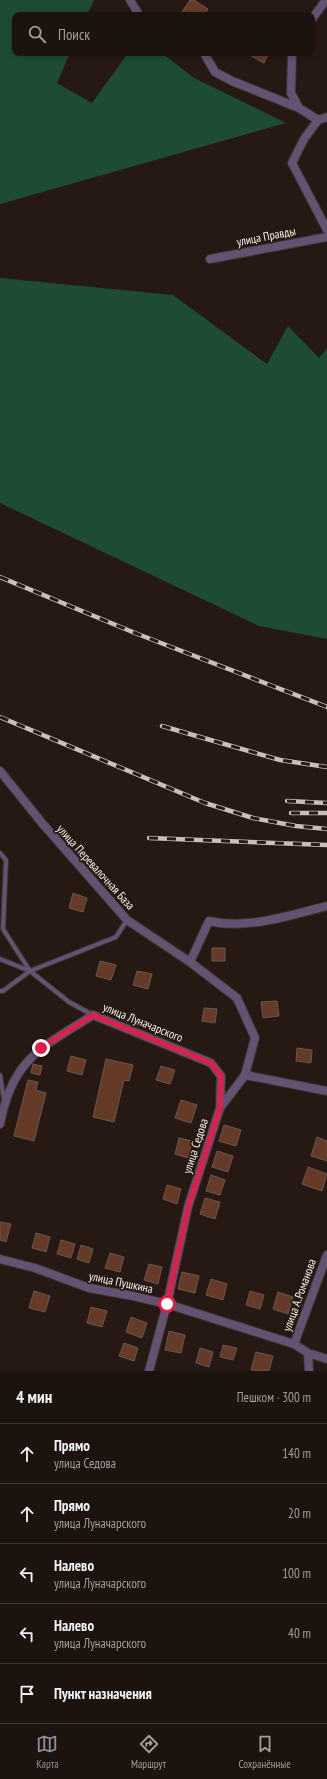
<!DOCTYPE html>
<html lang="ru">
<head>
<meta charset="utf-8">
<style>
  :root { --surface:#1c130e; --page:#251c17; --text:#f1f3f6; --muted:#a09e9e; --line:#3a322e; --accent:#8c9099 }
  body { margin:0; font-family:"PT Sans Narrow",sans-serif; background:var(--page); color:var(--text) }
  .stop { position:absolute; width:12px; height:12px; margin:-9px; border:3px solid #e11d48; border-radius:50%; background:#fff }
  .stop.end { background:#e11d48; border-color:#fff; box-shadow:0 1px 4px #0008 }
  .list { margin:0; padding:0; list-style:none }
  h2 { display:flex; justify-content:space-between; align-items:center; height:52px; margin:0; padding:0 16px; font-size:17px }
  h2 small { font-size:13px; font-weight:400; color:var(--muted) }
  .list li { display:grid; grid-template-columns:26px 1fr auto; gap:12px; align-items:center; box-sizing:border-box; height:60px; padding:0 16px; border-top:1px solid var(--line) }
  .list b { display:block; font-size:15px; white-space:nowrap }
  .list p { margin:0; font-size:13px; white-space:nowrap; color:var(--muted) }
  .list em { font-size:13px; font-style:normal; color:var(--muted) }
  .icon { flex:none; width:22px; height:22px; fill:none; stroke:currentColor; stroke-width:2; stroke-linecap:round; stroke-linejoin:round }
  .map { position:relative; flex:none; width:327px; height:1371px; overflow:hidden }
  .search { position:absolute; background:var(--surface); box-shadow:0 2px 6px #0003; left:12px; right:12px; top:12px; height:44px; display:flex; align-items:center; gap:10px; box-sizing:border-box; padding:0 14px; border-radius:8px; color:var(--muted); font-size:15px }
  .sheet { height:352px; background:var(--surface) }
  nav { display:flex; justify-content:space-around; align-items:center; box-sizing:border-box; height:56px; border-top:1px solid var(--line); background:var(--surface); font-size:11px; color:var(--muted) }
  nav a { display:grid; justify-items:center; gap:2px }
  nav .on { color:var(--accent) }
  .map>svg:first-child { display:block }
  .forest { fill:#1d4c33 }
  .building { fill:#653b27; stroke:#685750 }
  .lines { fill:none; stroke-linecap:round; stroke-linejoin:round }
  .service-casing { stroke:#3f332d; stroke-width:6 }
  .minor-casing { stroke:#3f332d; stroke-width:10 }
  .service { stroke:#645273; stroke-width:4 }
  .minor { stroke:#645273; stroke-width:8 }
  .rail-casing { stroke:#cabfba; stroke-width:4.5 }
  .rail { stroke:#261913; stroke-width:3; stroke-dasharray:9; stroke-linecap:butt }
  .route { stroke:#e11d48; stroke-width:5 }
  .labels { text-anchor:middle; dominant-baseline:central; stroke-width:3.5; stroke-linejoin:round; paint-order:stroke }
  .street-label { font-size:12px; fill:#f9efea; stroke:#261913 }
</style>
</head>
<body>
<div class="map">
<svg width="327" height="1371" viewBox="0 0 327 1371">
  <rect width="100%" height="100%" fill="#261913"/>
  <path class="forest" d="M 0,0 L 94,0 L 87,15 L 15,15 L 15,53 L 70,53 L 57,83 L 92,103 L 128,53 L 162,53 L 194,78 L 286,123 L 0,204 Z
    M 0,278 L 173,295 L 267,364 L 288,326 L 319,358 L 327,348 L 327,639 L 259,626 L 0,503 Z"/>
  <path class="building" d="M 190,0 L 194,0 L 208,9 L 204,15 L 180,15 Z
    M 252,53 L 269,53 L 264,63 L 251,56 Z
    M 73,893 L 87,898 L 83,912 L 69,908 Z
    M 212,948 L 225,948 L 225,961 L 212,961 Z
    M 100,961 L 116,965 L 111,980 L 96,976 Z
    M 137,971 L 152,974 L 148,989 L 133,985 Z
    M 277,1001 L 279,1016 L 263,1018 L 261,1002 Z
    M 204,1008 L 217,1009 L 215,1023 L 202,1021 Z
    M 297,1048 L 312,1050 L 311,1063 L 296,1061 Z
    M 71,1056 L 86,1060 L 82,1075 L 67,1071 Z
    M 106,1059 L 133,1065 L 129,1081 L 124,1080 L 114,1122 L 93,1117 Z
    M 33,1064 L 42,1066 L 40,1075 L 31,1073 Z
    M 161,1066 L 175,1070 L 170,1084 L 156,1080 Z
    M 28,1080 L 38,1082 L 36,1090 L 46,1093 L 34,1141 L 14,1136 Z
    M 181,1100 L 197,1105 L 191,1123 L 175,1118 Z
    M 224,1125 L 241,1130 L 236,1146 L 219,1141 Z
    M 317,1137 L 327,1141 L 327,1161 L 311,1156 Z
    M 179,1138 L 192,1141 L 188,1158 L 175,1154 Z
    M 217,1151 L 233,1156 L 228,1172 L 212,1167 Z
    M 308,1167 L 327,1174 L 322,1191 L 302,1184 Z
    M 211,1175 L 225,1180 L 220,1195 L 206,1191 Z
    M 167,1185 L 181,1189 L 177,1204 L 163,1199 Z
    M 205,1198 L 220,1202 L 215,1219 L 200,1214 Z
    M 0,1222 L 11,1224 L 6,1242 L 0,1240 Z
    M 36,1233 L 50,1237 L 46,1252 L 32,1248 Z
    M 61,1240 L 75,1244 L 71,1258 L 57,1254 Z
    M 81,1245 L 93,1249 L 89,1263 L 77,1259 Z
    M 110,1253 L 124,1257 L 120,1272 L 105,1268 Z
    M 149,1264 L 162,1267 L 158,1284 L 144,1280 Z
    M 182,1272 L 199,1276 L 195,1293 L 178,1289 Z
    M 211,1279 L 227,1284 L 223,1300 L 206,1295 Z
    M 34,1291 L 50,1296 L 45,1312 L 29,1308 Z
    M 250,1291 L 264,1295 L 260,1309 L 246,1305 Z
    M 278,1292 L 293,1297 L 288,1314 L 273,1309 Z
    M 91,1307 L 107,1311 L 102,1327 L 87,1323 Z
    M 131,1317 L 147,1323 L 142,1338 L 126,1332 Z
    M 169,1331 L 185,1335 L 181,1353 L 165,1350 Z
    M 124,1343 L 138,1348 L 134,1361 L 119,1356 Z
    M 223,1345 L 237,1348 L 233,1360 L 220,1357 Z
    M 200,1348 L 213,1352 L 209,1367 L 196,1363 Z
    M 256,1352 L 273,1356 L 269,1371 L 251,1370 Z"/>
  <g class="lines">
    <g class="service-casing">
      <path id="service" d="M 0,853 L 6,860 L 3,929 L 30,971
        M 0,959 L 30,971 L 116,937 L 127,920
        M 0,991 L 3,991 L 30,971 L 69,1002 L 93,1015
        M 0,1075 L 4,1100"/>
    </g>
    <g class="minor-casing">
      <path id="minor" d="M 130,0 L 139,15
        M 312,19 L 326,0
        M 204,53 L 215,72 L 232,81 L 299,108 L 318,120
        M 292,53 L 291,93 L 299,108
        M 318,120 L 304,139 L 292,163 L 327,230
        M 318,120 L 327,117
        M 210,259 L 327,237
        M 0,771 L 42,823 L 127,920 L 190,962
        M 245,1075 L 327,1091
        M 0,1124 C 12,1059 41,1048 93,1015 L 211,1063 L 221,1076 L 220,1108
        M 0,1259 L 35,1268 L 89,1288 L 133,1296 L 167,1304 L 294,1344 L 308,1353 L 327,1359
        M 294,1344 L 327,1255
        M 308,1353 L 309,1371
        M 149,1371 L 167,1304 L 188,1207 L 220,1108 L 245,1075 L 255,1038 L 237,998 L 190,962 L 209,921 C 248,930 290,915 327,906"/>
    </g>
    <use href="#service" class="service"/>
    <use href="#minor" class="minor"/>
    <g class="rail-casing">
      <path id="rail" d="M 0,577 L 135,633 L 327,707
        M 0,717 L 205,803 L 253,818 L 296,826 L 327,829
        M 162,726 L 280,760 L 327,767
        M 287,801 L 327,803
        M 291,813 L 327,813
        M 149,838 L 327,845"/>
    </g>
    <use href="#rail" class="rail"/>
  </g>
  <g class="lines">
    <path class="route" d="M 41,1048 L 93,1015 L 211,1063 L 221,1076 L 220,1108 L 188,1208 L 167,1304"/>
  </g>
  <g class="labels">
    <g class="street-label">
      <text transform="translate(266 236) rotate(-11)">улица Правды</text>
      <text transform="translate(96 867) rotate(48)">улица Перевалочная База</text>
      <text transform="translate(143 1022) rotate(22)">улица Луначарского</text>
      <text transform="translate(195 1146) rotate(-72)">улица Седова</text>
      <text transform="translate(121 1282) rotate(12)">улица Пушкина</text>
      <text transform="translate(299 1295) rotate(-70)">улица А.Романова</text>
    </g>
  </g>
</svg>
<div class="stop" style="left:167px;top:1304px"></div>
<div class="stop end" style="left:41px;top:1048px"></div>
<div class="search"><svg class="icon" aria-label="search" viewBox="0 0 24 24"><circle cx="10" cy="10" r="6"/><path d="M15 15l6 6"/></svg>Поиск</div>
</div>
<section class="sheet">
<h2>4 мин<small>Пешком · 300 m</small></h2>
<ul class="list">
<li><svg class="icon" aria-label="ahead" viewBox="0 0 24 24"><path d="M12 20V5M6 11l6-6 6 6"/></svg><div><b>Прямо</b><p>улица Седова</p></div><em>140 m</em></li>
<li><svg class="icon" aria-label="ahead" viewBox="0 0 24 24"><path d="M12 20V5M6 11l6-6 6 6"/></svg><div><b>Прямо</b><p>улица Луначарского</p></div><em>20 m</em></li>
<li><svg class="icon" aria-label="left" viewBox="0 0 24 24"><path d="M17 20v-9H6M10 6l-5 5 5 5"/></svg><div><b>Налево</b><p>улица Луначарского</p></div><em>100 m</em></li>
<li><svg class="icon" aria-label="left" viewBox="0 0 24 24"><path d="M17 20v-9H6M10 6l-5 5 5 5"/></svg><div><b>Налево</b><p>улица Луначарского</p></div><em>40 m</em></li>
<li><svg class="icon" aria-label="arrive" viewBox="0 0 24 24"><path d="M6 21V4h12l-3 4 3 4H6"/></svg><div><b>Пункт назначения</b></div></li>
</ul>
</section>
<nav>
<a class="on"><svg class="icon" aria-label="map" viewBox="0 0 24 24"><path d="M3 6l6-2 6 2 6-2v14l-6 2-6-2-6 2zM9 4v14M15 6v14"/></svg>Карта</a>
<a><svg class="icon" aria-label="directions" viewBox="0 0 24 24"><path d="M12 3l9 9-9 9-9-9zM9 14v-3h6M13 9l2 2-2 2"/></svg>Маршрут</a>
<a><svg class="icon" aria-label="saved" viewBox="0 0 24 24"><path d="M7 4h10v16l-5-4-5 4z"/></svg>Сохранённые</a>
</nav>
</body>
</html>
